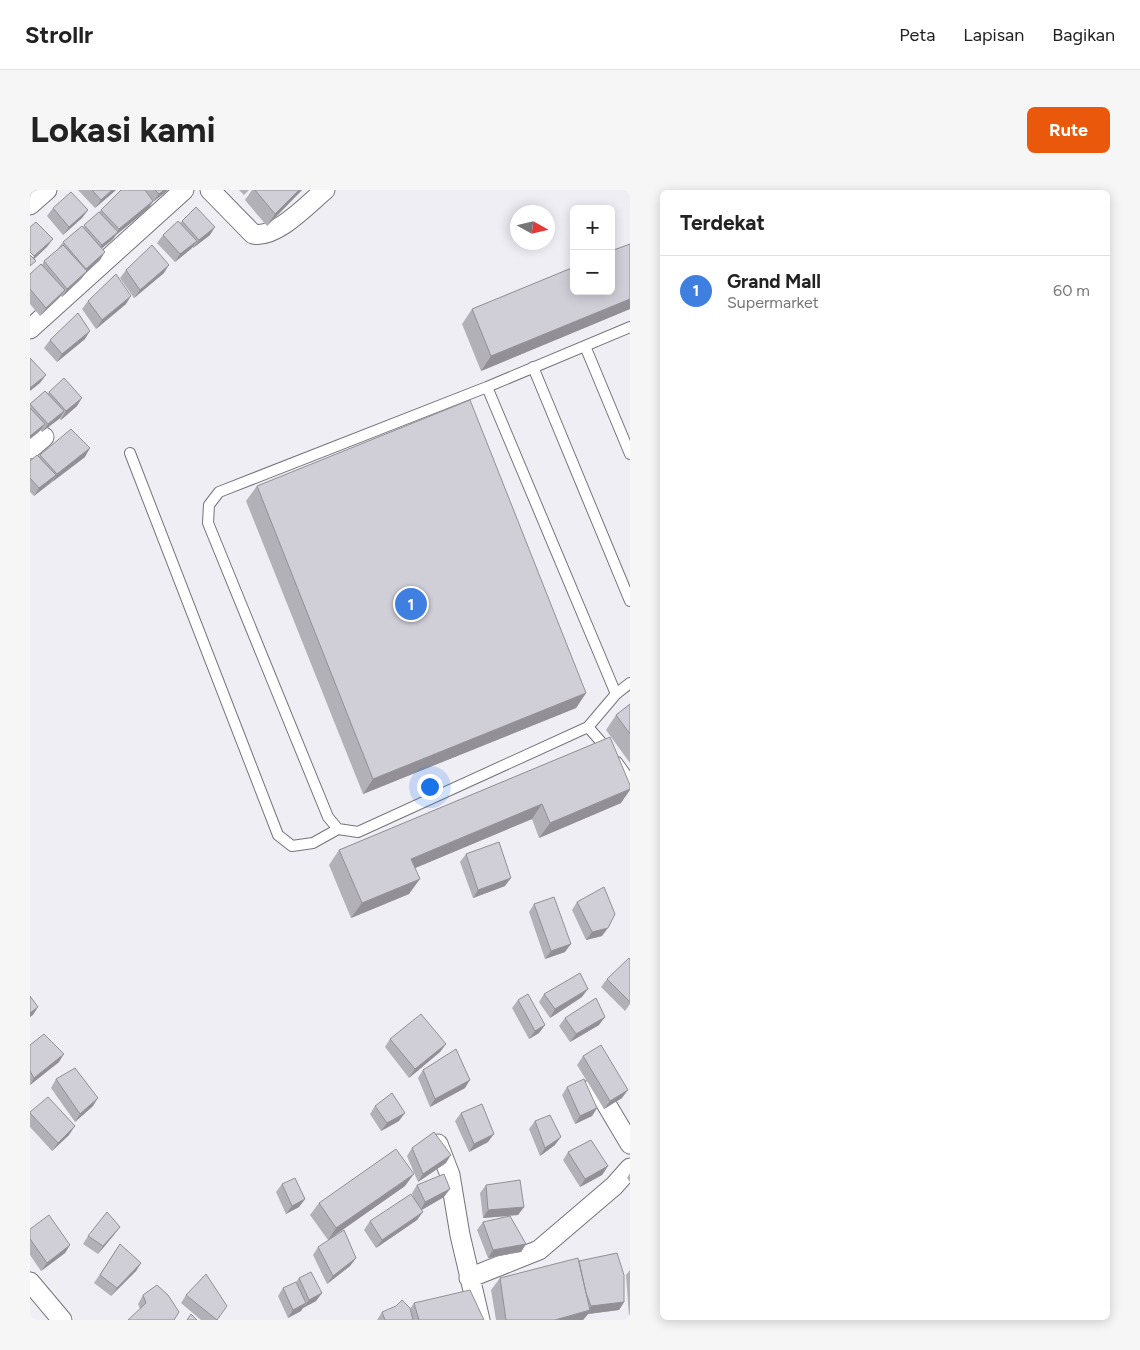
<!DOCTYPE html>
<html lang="id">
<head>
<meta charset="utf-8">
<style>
  :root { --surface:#fff; --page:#f6f6f6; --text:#222; --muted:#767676; --line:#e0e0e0; --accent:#ea580c }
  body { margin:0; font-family:Figtree,sans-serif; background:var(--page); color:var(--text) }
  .controls { position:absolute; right:15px; top:15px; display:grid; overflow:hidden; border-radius:8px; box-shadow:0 2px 12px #0003 }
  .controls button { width:45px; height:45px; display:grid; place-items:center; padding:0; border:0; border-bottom:1px solid var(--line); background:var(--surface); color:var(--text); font:25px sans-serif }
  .compass { position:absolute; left:480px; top:15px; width:45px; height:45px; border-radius:50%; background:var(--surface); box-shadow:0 2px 12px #0003; rotate:98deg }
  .you { position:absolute; left:399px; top:596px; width:18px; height:18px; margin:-12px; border:4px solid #fff; border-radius:50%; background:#1a73e8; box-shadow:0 0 0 8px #1a73e833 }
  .badge { display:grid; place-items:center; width:32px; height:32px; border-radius:50%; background:var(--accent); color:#fff; font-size:16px; font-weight:700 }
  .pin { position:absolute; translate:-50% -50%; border:2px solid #fff; box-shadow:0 1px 5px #0006 }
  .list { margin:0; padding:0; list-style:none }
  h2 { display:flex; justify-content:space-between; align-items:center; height:65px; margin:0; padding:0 20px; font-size:21px }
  h2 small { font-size:16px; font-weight:400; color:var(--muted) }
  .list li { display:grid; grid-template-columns:32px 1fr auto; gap:15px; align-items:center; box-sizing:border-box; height:70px; padding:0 20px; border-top:1px solid var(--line) }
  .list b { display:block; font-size:19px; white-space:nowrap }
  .list p { margin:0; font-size:16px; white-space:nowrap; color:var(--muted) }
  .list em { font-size:16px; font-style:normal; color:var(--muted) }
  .map { position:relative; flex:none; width:600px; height:1130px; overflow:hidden; border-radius:8px }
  header { display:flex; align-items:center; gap:30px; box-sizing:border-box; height:70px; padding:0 25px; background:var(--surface); border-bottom:1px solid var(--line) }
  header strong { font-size:24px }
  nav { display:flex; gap:28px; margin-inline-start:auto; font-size:18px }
  .intro { display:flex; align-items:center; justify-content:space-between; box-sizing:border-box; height:120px; padding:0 30px }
  h1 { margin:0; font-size:35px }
  .button { padding:12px 22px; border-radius:8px; background:var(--accent); color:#fff; font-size:18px; font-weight:700 }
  main { display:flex; gap:30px; padding:0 30px }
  aside { flex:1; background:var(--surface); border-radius:8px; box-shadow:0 2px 12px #0003 }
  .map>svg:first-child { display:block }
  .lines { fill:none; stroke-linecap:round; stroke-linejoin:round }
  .lane-casing { stroke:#76747b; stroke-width:12 }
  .street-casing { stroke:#76747b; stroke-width:21 }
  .lane { stroke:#fff; stroke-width:10 }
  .street { stroke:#fff; stroke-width:19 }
  .wall { fill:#b3b1b8 }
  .shaded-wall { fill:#929096 }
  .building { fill:#d0ced6; stroke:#929096 }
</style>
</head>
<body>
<header>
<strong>Strollr</strong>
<nav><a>Peta</a><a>Lapisan</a><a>Bagikan</a></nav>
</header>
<div class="intro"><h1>Lokasi kami</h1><a class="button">Rute</a></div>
<main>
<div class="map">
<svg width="600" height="1130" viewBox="0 0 600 1130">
  <rect width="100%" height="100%" fill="#f0eef5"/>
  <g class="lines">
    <g class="lane-casing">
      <path id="lane" d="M 600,137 L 457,197 L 189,302 L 179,315 L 178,333 L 298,627 L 308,639 L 328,642 L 558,537 L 586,504 L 600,493
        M 555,156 L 600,264
        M 503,177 L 600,411
        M 457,197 L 586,504
        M 100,263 L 248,645 L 262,656 L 283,653 L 308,639
        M 558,537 L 579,561
        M 587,572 L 600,590"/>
    </g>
    <g class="street-casing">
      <path id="street" d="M 180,0 L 223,44 C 246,49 278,14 295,0
        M 0,15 L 17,0
        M 0,139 L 154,0
        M 0,259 L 14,247
        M 565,895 L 600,954
        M 408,954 L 420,985 L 430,1045 L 450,1130
        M 439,1088 L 509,1060 L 584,996 L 600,978
        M 0,1092 L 32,1130"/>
    </g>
    <use href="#lane" class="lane"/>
    <use href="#street" class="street"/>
  </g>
  <path class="wall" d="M 48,0 L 86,0 L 65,18 Z
    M 91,0 L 138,0 L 123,12 L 118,19 L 86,45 L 82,50 L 72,58 L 70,70 L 56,83 L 51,89 L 32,107 L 31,106 L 10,126 L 0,114 L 0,84 L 12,75 L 14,71 L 27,60 L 33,52 L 53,37 L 69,22 Z
    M 209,0 L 219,0 L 214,5 Z
    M 222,0 L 272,0 L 237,36 L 215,10 Z
    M 23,18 L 58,20 L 52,28 L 33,45 L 17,26 Z
    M 152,31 L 180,45 L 163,58 L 163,57 L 145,72 L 127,53 L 133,45 L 150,33 Z
    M 600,54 L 600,119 L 451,181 L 432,134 L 442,119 Z
    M 96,80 L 134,83 L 104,108 L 90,88 Z
    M 58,111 L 96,114 L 66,139 L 52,119 Z
    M 55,149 L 27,172 L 14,158 L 20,150 Z
    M 15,201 L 18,203 L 19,202 L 47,216 L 31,230 L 29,228 L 12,242 L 10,240 L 0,249 L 0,215 Z
    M 10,265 L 55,267 L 4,306 L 0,302 L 0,271 L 8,267 Z
    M 227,296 L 556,503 L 546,518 L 333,604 L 216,311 Z
    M 600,514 L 600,573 L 576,540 L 586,525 Z
    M 580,547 L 591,613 L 509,648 L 502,629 L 385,678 L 379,704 L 321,728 L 299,675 L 309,660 Z
    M 436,664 L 475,696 L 443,708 L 430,672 Z
    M 547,712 L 572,746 L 556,750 L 542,720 Z
    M 504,714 L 535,762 L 515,769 L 499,722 Z
    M 600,770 L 600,814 L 595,821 L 571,797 L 577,789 Z
    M 514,804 L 552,807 L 520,828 L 509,812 Z
    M 488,810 L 515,835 L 509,843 L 499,849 L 482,818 Z
    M 535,828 L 569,835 L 540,852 L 529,836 Z
    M 360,849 L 416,854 L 410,862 L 379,888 L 355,857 Z
    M 0,855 L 29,872 L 0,895 Z
    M 553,866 L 592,908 L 574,919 L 547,875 Z
    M 393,880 L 435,898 L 400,917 L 388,888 Z
    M 26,889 L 63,916 L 45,932 L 21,898 Z
    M 537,897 L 567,918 L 562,926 L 545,934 L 532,905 Z
    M 345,916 L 369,931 L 351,941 L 340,924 Z
    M 0,922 L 39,945 L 22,961 L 0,937 Z
    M 431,923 L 458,952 L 439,962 L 425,931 Z
    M 505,931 L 525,955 L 510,966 L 499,939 Z
    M 382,958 L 416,973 L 388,992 L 377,966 Z
    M 538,962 L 578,976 L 572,985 L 550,997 L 533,970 Z
    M 600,983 L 600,992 L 597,988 Z
    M 252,994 L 275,1009 L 269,1017 L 256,1024 L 246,1002 Z
    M 387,995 L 414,1007 L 391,1020 L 387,1030 L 346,1058 L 334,1040 L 340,1031 L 384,1009 L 382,1003 Z
    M 456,995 L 494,1017 L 488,1025 L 453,1028 L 450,1003 Z
    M 375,996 L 298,1050 L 280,1025 L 289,1013 Z
    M 453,1032 L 496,1054 L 491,1062 L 458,1068 L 447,1040 Z
    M 90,1037 L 68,1064 L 53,1054 L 58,1046 Z
    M 0,1039 L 40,1055 L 35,1063 L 11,1081 L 0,1065 Z
    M 90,1054 L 111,1073 L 106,1081 L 81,1106 L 64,1093 Z
    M 288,1057 L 326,1068 L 320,1076 L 297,1094 L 283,1065 Z
    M 549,1071 L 594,1112 L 589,1120 L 558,1124 L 553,1130 L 466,1130 L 461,1100 L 470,1088 Z
    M 600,1080 L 600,1126 L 599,1126 L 596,1085 Z
    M 269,1088 L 292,1103 L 286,1111 L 273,1118 L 271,1121 L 258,1128 L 248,1106 L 253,1098 L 266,1092 Z
    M 113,1105 L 149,1122 L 110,1119 L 108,1114 Z
    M 156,1105 L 187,1130 L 171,1130 L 151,1113 Z
    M 384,1113 L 454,1130 L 347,1130 L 352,1122 L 380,1119 Z"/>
  <path class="shaded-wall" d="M 82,0 L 86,0 L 65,18 L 71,10 Z
    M 134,0 L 138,0 L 123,12 L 129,4 Z
    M 269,0 L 272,0 L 237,36 L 245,24 Z
    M 123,11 L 118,19 L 86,45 L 82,50 L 66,63 L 72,55 L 86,44 L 89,39 Z
    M 58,20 L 52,28 L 33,45 L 39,37 Z
    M 185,37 L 180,45 L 163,58 L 169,50 Z
    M 23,49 L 17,57 L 0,73 L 4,66 Z
    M 167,51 L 161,59 L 145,72 L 150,64 Z
    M 75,62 L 70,70 L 56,83 L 51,89 L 32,107 L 37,99 L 52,86 L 56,79 Z
    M 139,75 L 134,83 L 104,108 L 110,100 Z
    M 35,100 L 29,108 L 10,126 L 16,118 Z
    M 101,106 L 96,114 L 66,139 L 72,130 Z
    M 600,109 L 600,119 L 451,181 L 461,166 Z
    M 60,141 L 55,149 L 27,172 L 32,164 Z
    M 16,185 L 10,193 L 0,201 L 0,198 Z
    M 52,208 L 47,216 L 31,230 L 36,221 Z
    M 34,221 L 29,229 L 12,242 L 18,234 Z
    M 15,234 L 9,242 L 0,249 L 0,246 Z
    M 60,258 L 55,267 L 22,292 L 27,284 Z
    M 26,285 L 20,293 L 4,306 L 9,298 Z
    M 556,503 L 546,518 L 333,604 L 343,589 Z
    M 600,599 L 600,600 L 591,613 L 509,648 L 520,633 Z
    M 512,614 L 502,629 L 371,684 L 381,669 Z
    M 481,688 L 475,696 L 443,708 L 448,700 Z
    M 390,689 L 379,704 L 321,728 L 332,713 Z
    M 578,738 L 572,746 L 556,750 L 562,742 Z
    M 541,754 L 535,762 L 515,769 L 521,761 Z
    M 558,799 L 552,807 L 520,828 L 525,819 Z
    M 8,817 L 3,825 L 0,827 L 0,823 Z
    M 575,827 L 569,835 L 540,852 L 546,844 Z
    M 515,835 L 509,843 L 499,849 L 505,841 Z
    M 416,854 L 410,862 L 379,888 L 385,879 Z
    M 34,864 L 29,872 L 0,895 L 4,888 Z
    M 440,890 L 435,898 L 400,917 L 405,909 Z
    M 598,900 L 592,908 L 574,919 L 580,911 Z
    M 68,908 L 63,916 L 45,932 L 50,924 Z
    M 567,918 L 562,926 L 545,934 L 550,926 Z
    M 375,923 L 369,931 L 351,941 L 357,933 Z
    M 45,936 L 39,945 L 22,961 L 28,953 Z
    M 464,944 L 458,952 L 439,962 L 444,954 Z
    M 531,947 L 525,955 L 510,966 L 515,958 Z
    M 421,965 L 416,973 L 388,992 L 393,984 Z
    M 578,976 L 572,985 L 550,997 L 555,989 Z
    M 384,984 L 375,996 L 298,1050 L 306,1038 Z
    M 420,999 L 414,1007 L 390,1021 L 395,1012 Z
    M 275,1009 L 269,1017 L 256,1024 L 262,1016 Z
    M 494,1017 L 488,1025 L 453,1028 L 458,1020 Z
    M 393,1022 L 387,1030 L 346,1058 L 352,1050 Z
    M 90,1037 L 84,1045 L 68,1064 L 73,1056 Z
    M 496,1054 L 491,1062 L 458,1068 L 463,1060 Z
    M 40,1055 L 35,1063 L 11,1081 L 17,1073 Z
    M 326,1068 L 320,1076 L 297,1094 L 303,1086 Z
    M 111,1073 L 106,1081 L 81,1106 L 87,1098 Z
    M 292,1103 L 286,1111 L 273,1118 L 279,1110 Z
    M 594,1112 L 589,1120 L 558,1124 L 553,1130 L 525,1130 L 558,1121 L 561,1116 Z
    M 276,1113 L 271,1121 L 258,1128 L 263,1120 Z"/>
  <path class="building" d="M 62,0 L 82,0 L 71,10 Z
    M 91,0 L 115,0 L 123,11 L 89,39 L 71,20 Z
    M 125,0 L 134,0 L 129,4 Z
    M 225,0 L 269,0 L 245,24 Z
    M 41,2 L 58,20 L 39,37 L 23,18 Z
    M 166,17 L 185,37 L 169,50 L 152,31 Z
    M 69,22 L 88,42 L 72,55 L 54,35 Z
    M 148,31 L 167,51 L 150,64 L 133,45 Z
    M 6,32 L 23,49 L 4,66 L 0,62 L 0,37 Z
    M 52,36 L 75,62 L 56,79 L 33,52 Z
    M 600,54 L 600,109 L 461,166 L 442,119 L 544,77 L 544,101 L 581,101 L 581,61 Z
    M 33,55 L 57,81 L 37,99 L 14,71 Z
    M 122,55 L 139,75 L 110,100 L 96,80 Z
    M 0,65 L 6,71 L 0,76 Z
    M 11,74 L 35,100 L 16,118 L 0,99 L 0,84 Z
    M 86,84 L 101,106 L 72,130 L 58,111 Z
    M 48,123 L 60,141 L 32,164 L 20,150 Z
    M 0,168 L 16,185 L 0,198 Z
    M 34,188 L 52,208 L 36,221 L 19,202 Z
    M 15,201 L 34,221 L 18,234 L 0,214 Z
    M 440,210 L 556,503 L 343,589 L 227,296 Z
    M 0,218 L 15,234 L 0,246 Z
    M 41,239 L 60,258 L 27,284 L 10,265 Z
    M 7,265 L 26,285 L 9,298 L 0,288 L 0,271 Z
    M 600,514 L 600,544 L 586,525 Z
    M 580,547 L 600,595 L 600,599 L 520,633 L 512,614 L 381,669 L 390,689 L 332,713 L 309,660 Z
    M 469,652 L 481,688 L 448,700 L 436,664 Z
    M 574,697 L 585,724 L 578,738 L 562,742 L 547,712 Z
    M 524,707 L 541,754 L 521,761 L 504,714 Z
    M 599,768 L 600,770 L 600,812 L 577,789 Z
    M 550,783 L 558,799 L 525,819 L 514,804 Z
    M 498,804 L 515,835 L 505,841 L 488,810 Z
    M 0,806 L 8,817 L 0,823 Z
    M 566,808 L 575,827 L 546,844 L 535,828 Z
    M 391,824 L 416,854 L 385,879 L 360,849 Z
    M 14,844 L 34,864 L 4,888 L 0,881 L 0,855 Z
    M 571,855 L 598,900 L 580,911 L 553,866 Z
    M 426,859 L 440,890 L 405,909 L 393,880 Z
    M 45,878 L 68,908 L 50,924 L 26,889 Z
    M 554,889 L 567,918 L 550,926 L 537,897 Z
    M 362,903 L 375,923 L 357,933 L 345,916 Z
    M 18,907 L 45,936 L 28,953 L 0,923 L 0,922 Z
    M 452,914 L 464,944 L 444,954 L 431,923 Z
    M 520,925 L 531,947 L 515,958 L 505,931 Z
    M 404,942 L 421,965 L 393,984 L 382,958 Z
    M 561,950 L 578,976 L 555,989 L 538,962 Z
    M 366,959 L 384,984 L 306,1038 L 289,1013 Z
    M 414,984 L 420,999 L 395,1012 L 387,995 Z
    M 265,988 L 275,1009 L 262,1016 L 252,994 Z
    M 490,990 L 494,1017 L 458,1020 L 456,995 Z
    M 381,1004 L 393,1022 L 352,1050 L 340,1031 Z
    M 77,1022 L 90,1037 L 73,1056 L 58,1046 Z
    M 19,1025 L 40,1055 L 17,1073 L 0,1049 L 0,1039 Z
    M 480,1026 L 496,1054 L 463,1060 L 453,1032 Z
    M 314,1040 L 326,1068 L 303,1086 L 288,1057 Z
    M 90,1054 L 111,1073 L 87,1098 L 70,1085 Z
    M 587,1063 L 594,1085 L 594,1112 L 561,1116 L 556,1103 L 549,1071 Z
    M 548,1068 L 560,1120 L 525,1130 L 476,1130 L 470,1088 Z
    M 281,1082 L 292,1103 L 279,1110 L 269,1088 Z
    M 176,1084 L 197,1116 L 187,1130 L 156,1105 Z
    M 266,1092 L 276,1113 L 263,1120 L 253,1098 Z
    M 127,1095 L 138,1105 L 149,1122 L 144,1130 L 98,1130 L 116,1113 L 113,1105 Z
    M 440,1100 L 454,1130 L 389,1130 L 384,1113 Z
    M 372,1110 L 380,1118 L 383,1130 L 355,1130 L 352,1122 L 366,1116 Z
    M 161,1124 L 167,1130 L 157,1130 Z"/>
</svg>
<div class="controls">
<button>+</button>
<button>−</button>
</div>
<svg class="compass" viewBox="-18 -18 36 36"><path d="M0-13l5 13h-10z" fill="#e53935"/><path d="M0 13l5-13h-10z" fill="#767676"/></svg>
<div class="you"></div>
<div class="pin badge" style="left:381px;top:414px;background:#3f7fe0">1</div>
</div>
<aside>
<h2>Terdekat<small></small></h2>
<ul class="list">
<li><span class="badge" style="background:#3f7fe0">1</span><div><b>Grand Mall</b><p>Supermarket</p></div><em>60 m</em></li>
</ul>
</aside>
</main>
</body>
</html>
